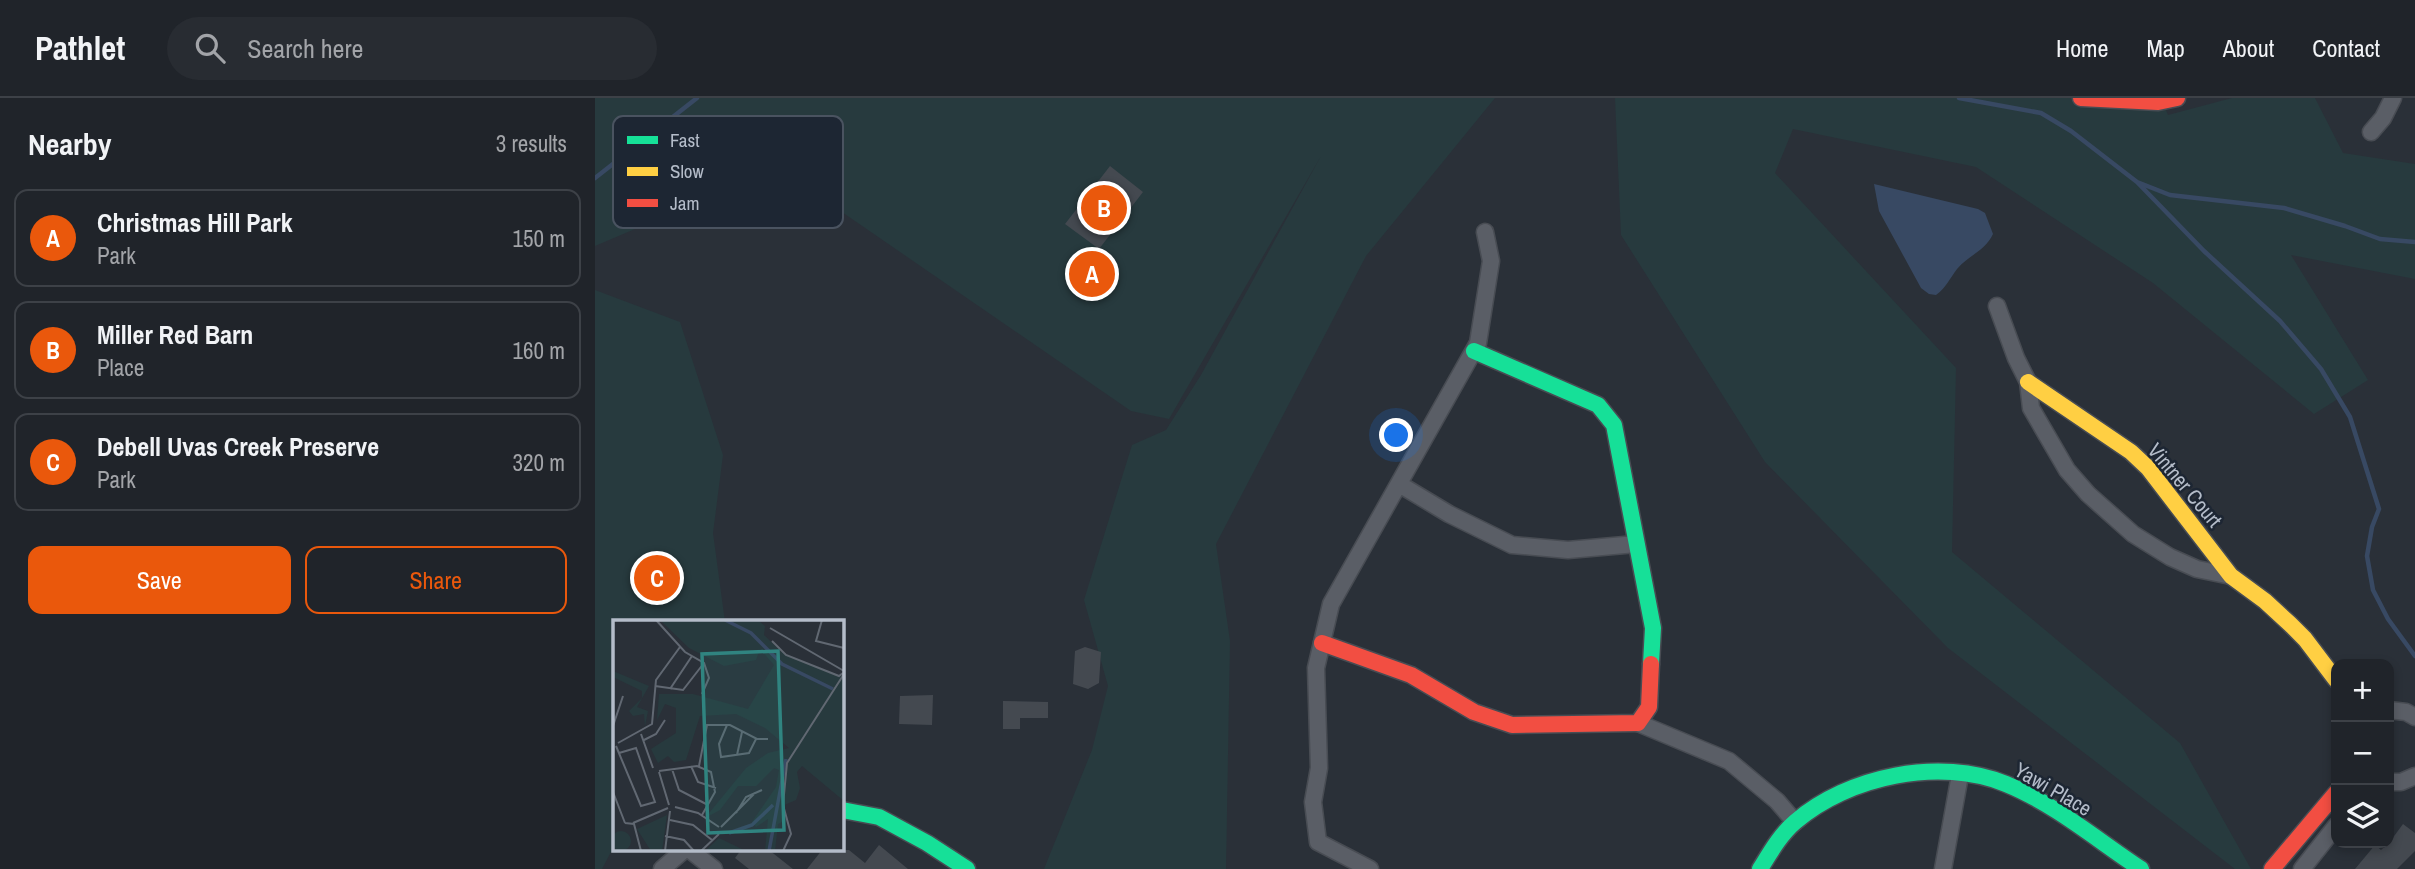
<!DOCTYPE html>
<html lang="en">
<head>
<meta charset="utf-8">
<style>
  :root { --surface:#20242a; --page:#282c32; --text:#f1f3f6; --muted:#a2a4a8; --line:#3d4147; --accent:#ea580c }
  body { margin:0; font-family:"Archivo Narrow",sans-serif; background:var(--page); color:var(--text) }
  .controls { position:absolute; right:21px; bottom:21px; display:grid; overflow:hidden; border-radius:14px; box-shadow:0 4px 10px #0003 }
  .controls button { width:63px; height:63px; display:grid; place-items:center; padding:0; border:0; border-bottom:2px solid var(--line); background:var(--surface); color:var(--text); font:35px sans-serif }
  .you { position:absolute; left:802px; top:338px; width:24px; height:24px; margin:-18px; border:5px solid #fff; border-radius:50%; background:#1a73e8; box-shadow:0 0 0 10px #1a73e833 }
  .badge { display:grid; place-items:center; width:46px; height:46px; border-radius:50%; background:var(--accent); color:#fff; font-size:23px; font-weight:700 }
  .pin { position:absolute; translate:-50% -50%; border:4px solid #fff; box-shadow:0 2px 7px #0006 }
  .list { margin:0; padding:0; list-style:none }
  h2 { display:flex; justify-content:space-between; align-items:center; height:91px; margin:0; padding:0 28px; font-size:30px }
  h2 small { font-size:23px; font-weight:400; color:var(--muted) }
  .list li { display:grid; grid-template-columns:46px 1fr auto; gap:21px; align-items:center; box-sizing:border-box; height:98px; margin:0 14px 14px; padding:0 14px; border:2px solid var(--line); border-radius:14px }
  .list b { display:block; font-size:26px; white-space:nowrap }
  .list p { margin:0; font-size:23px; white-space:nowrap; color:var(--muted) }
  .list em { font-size:23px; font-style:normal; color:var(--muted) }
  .actions { display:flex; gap:14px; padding:21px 28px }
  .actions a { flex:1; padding:16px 0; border:2px solid var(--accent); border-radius:14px; text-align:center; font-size:24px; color:var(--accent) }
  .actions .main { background:var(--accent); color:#fff }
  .icon { flex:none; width:38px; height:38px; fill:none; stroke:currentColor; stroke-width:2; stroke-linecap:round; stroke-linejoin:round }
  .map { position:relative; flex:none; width:1820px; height:771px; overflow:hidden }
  header { display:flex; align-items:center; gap:42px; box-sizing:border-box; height:98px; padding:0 35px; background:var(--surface); border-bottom:2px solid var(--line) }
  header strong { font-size:33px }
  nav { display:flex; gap:38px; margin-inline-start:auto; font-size:24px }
  .search { width:490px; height:63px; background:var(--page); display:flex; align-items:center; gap:18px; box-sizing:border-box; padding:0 24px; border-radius:38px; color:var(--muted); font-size:26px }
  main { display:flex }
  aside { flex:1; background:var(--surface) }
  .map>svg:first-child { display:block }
  .green { fill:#273a3e }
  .water { fill:#384963 }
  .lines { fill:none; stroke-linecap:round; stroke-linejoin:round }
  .stream { stroke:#384963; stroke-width:4.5 }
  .building { fill:#444950 }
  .street-casing { stroke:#484c53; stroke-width:19 }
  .fast-casing { stroke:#484c53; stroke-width:19 }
  .slow-casing { stroke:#484c53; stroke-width:19 }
  .jam-casing { stroke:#484c53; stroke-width:19 }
  .street { stroke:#5a5e66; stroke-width:16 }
  .fast { stroke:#16e098; stroke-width:16 }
  .slow { stroke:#ffcf43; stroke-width:16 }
  .jam { stroke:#f24e42; stroke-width:16 }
  .labels { text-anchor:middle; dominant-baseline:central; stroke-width:5; stroke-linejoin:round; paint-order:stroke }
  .street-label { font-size:21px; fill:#b4bcc9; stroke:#1d2633 }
  .inset-river { fill:none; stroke:#384963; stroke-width:3.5 }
  .inset-road { fill:none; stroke:#616872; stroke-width:2 }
  .view { fill:#308480; fill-opacity:0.15; stroke:#308480; stroke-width:3.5 }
  .inset-edge { fill:none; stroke:#b4bcc9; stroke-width:3.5 }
  .key { fill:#1d2633; stroke:#4a5360; stroke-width:2 }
  .key-label { font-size:19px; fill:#b4bcc9 }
</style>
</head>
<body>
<header>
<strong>Pathlet</strong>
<div class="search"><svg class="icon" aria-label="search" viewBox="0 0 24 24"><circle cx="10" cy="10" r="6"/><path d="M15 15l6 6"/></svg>Search here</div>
<nav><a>Home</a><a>Map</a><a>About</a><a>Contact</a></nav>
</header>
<main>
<aside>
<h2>Nearby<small>3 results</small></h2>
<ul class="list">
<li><span class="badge">A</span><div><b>Christmas Hill Park</b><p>Park</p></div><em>150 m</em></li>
<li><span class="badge">B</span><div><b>Miller Red Barn</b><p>Place</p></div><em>160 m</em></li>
<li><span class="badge">C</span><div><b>Debell Uvas Creek Preserve</b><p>Park</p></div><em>320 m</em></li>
</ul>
<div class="actions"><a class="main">Save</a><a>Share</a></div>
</aside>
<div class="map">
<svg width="1820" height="771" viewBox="0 0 1820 771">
  <rect width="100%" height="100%" fill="#2a3038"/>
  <path class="green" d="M 0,0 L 900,0 L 771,158 L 621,446 L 635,543 L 631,771 L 449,771 L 497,652 L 513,588 L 489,502 L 537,347 L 571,332 L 606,277 L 726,58 L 574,321 L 536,313 L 138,39 L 127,94 L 0,148 Z
    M 1020,0 L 1566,0 L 1573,17 L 1637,0 L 1720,0 L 1748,55 L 1820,66 L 1820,181 L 1696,157 L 1773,282 L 1719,316 L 1558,185 L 1381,69 L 1198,31 L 1180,75 L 1361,270 L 1357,454 L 1585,645 L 1656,771 L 1640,771 L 1353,550 L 1170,364 L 1026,137 Z
    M 0,192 L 85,224 L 128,357 L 118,435 L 130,524 L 19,524 L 19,748 L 7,771 L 0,771 Z"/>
  <path class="water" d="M 1279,86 L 1383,111 L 1390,115 L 1398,136 C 1390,153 1374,157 1362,171 C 1355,180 1351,190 1341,197 L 1334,196 L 1326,190 L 1284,113 Z"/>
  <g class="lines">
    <path class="stream" d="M 1364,0 L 1446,15 L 1476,33 L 1542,84 L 1575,97 L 1689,110 L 1750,128 L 1785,141 L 1820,144
      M 0,80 L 102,0
      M 1542,84 L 1609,153 L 1685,223 L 1726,271 L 1755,319 L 1784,411 L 1777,429 L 1772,458 L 1778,492 L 1793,521 L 1820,558"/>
  </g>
  <path class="building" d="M 515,68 L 548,94 L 504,151 L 470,126 Z
    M 490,549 L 506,554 L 504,585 L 493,591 L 478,586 L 480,553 Z
    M 338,597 L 337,627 L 304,626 L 305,598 Z
    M 408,603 L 453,604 L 453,620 L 425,620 L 425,631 L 408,631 Z
    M 1808,726 L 1820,735 L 1820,753 L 1802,771 L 1760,771 L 1780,747 L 1786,752 L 1794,745 Z
    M 284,747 L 313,771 L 212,771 L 227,752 L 254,752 L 270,765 Z
    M 146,752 L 174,752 L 198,771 L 154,771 L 140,760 Z"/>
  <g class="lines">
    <g class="street-casing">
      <path id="street" d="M 1776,34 L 1788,20 L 1798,0
        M 1402,208 L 1421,260 L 1433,284 L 1436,310 L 1472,372 L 1493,396 L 1538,436 L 1575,459 L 1602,471 L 1636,478
        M 804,386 L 854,416 L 917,447 L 973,452 L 1041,446
        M 1794,612 L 1811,614 L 1820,619
        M 1043,625 L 1134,663 L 1182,703 L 1200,724
        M 1794,684 L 1806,684 L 1820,678
        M 95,752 L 119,771
        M 67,771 L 89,752
        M 775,771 L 723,744 L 718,704 L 724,670 L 721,570 L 736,506 L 883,245 L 896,163 L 890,134
        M 1348,771 L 1365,677
        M 1707,771 L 1741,728"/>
    </g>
    <g class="fast-casing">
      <path id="fast" d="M 879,253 L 1003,307 L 1019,327 L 1058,530 L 1056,566
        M 247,712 L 284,719 L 332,745 L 372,771
        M 1165,771 C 1175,755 1185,737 1200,724 C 1253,678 1345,659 1411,686 C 1460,706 1502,742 1546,771"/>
    </g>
    <g class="slow-casing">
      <path id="slow" d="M 1433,284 L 1536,354 L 1553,370 L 1636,478 L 1670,503 L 1695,526 L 1710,541 L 1741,582"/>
    </g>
    <g class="jam-casing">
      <path id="jam" d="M 1486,0 L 1563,4 L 1582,0
        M 727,545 L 816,577 L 879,614 L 917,627 L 1043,625 L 1054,609 L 1056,566
        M 1677,771 L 1741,695"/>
    </g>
    <use href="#street" class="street"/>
    <use href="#fast" class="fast"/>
    <use href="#slow" class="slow"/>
    <use href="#jam" class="jam"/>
  </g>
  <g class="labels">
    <g class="street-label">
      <text transform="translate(1590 387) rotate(50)">Vintner Court</text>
      <text transform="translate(1458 691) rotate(30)">Yawi Place</text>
    </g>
  </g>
  <g transform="translate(18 522)">
    <rect width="231" height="231" fill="#2a3038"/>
    <path d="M 47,0 L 145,0 L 152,6 L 151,15 L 172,35 L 231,57 L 231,181 L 189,146 L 184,152 L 187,168 L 183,180 L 169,186 L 173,200 L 165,204 L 162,231 L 152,231 L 155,199 L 143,207 L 139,202 L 163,167 L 166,150 L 161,148 L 143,166 L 125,166 L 107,190 L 92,198 L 133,148 L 155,133 L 176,128 L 152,108 L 123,94 L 87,96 L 73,140 L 61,142 L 55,136 L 45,143 L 38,129 L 63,113 L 63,88 L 52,84 L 44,100 L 46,74 L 80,74 L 135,89 L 161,45 L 147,29 L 143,40 L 111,46 L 76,28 ZM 0,51 L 36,66 L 24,87 L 35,91 L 32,106 L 31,94 L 20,96 L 16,91 L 29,78 L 29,71 L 0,57 ZM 54,195 L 49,231 L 38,231 L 24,209 ZM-2 221a10 10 0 1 1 20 0a10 10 0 1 1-20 0ZM 106,218 L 133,231 L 92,231 Z" fill="#273a3e"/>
    <path class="inset-river" d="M 112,0 L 138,13 L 169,44 L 220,69M 116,213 L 139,205 L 160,185M 156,231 L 173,139"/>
    <path class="inset-road" d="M 43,0 L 72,32 L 91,43 L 96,58 L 89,74M 209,0 L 203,21 L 231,28M 157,8 L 231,51M 159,21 L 173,35 L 226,56 L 230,53M 42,66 L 70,70 L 91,43M 57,69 L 79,36M 114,105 L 106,124 L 108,137 L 136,133 L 143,119M 0,106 L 10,76M 28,114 L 40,148M 31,120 L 43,114 L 52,100M 5,123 L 39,104 L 43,60 L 67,27M 3,126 L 28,186 L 42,182 L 23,128 L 6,133M 124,135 L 129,112M 78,146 L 85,162 L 103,168M 86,146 L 94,105 L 117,105 L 144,119 L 155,119M 59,149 L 66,170 L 95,185M 46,151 L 84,146 L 98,152 L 102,172 L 89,195M 46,152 L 56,185M 0,172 L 12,203M 62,187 L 85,193 L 106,207M 123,193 L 133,177 L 149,170M 57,200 L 80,205 L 99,220M 12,203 L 21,204 L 28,231M 20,203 L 55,188M 108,207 L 142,173M 52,216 L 71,220 L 81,231M 52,231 L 57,191M 88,231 L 106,214M 170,231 L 178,214 L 170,185 L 174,143 L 231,54"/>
    <path class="view" d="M 165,31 L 171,210 L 95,213 L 89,34 Z"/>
    <rect width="231" height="231" class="inset-edge"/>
  </g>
  <rect x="18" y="18" width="230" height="112" rx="10" class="key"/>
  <rect x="32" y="38" width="31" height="8" fill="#16e098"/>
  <rect x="32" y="69" width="31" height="9" fill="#ffcf43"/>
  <rect x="32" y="101" width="31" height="8" fill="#f24e42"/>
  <g class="key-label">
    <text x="75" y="49">Fast</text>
    <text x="75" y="80">Slow</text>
    <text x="75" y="112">Jam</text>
  </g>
</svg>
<div class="controls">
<button>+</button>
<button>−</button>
<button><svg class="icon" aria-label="layers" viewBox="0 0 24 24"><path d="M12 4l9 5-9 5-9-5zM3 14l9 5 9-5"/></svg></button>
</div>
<div class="you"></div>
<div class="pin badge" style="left:497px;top:176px">A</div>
<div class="pin badge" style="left:509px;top:110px">B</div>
<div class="pin badge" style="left:62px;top:480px">C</div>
</div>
</main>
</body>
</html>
